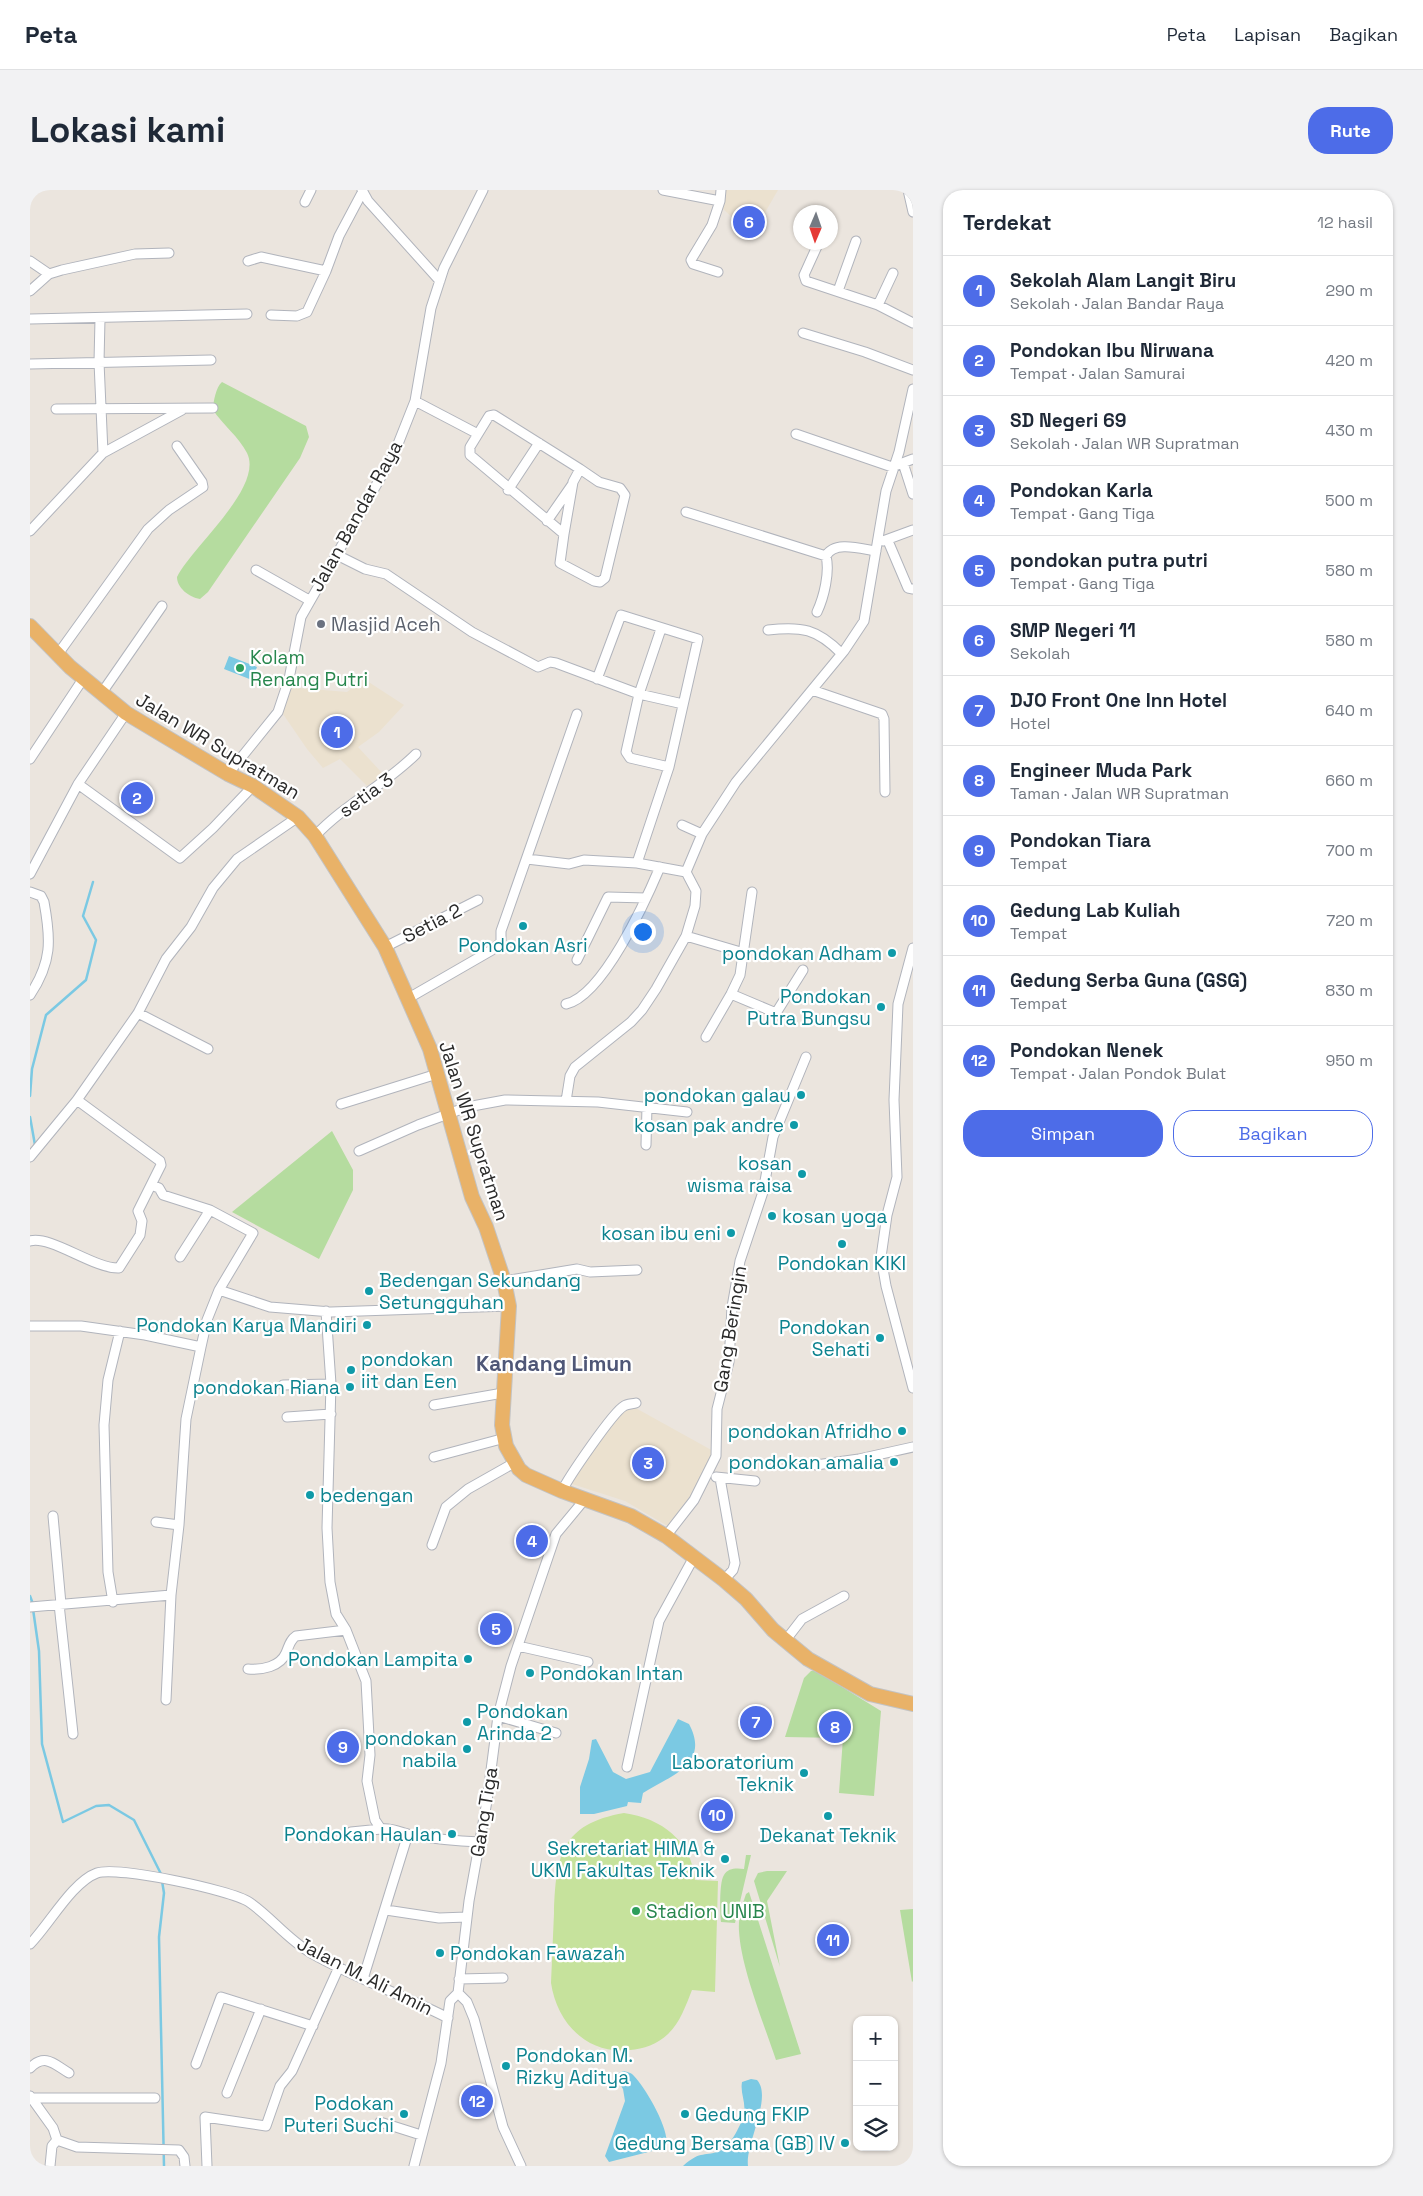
<!DOCTYPE html>
<html lang="id">
<head>
<meta charset="utf-8">
<style>
  :root { --surface:#fff; --page:#f2f2f3; --text:#1f2937; --muted:#747a83; --line:#e0e1e3; --accent:#4d6ce8 }
  body { margin:0; font-family:"Space Grotesk",sans-serif; background:var(--page); color:var(--text) }
  .controls { position:absolute; right:15px; bottom:15px; display:grid; overflow:hidden; border-radius:10px; box-shadow:0 1px 4px #0004 }
  .controls button { width:45px; height:45px; display:grid; place-items:center; padding:0; border:0; border-bottom:1px solid var(--line); background:var(--surface); color:var(--text); font:25px sans-serif }
  .compass { position:absolute; left:763px; top:15px; width:45px; height:45px; border-radius:50%; background:var(--surface); box-shadow:0 1px 4px #0004; rotate:182deg }
  .you { position:absolute; left:612px; top:741px; width:18px; height:18px; margin:-12px; border:4px solid #fff; border-radius:50%; background:#1a73e8; box-shadow:0 0 0 8px #1a73e833 }
  .badge { display:grid; place-items:center; width:32px; height:32px; border-radius:50%; background:var(--accent); color:#fff; font-size:16px; font-weight:700 }
  .pin { position:absolute; translate:-50% -50%; border:2px solid #fff; box-shadow:0 1px 5px #0006 }
  .list { margin:0; padding:0; list-style:none }
  h2 { display:flex; justify-content:space-between; align-items:center; height:65px; margin:0; padding:0 20px; font-size:21px }
  h2 small { font-size:16px; font-weight:400; color:var(--muted) }
  .list li { display:grid; grid-template-columns:32px 1fr auto; gap:15px; align-items:center; box-sizing:border-box; height:70px; padding:0 20px; border-top:1px solid var(--line) }
  .list b { display:block; font-size:19px; white-space:nowrap }
  .list p { margin:0; font-size:16px; white-space:nowrap; color:var(--muted) }
  .list em { font-size:16px; font-style:normal; color:var(--muted) }
  .actions { display:flex; gap:10px; padding:15px 20px }
  .actions a { flex:1; padding:11px 0; border:1px solid var(--accent); border-radius:20px; text-align:center; font-size:18px; color:var(--accent) }
  .actions .main { background:var(--accent); color:#fff }
  .icon { flex:none; width:28px; height:28px; fill:none; stroke:currentColor; stroke-width:2; stroke-linecap:round; stroke-linejoin:round }
  .map { position:relative; flex:none; width:883px; height:1976px; overflow:hidden; border-radius:20px }
  header { display:flex; align-items:center; gap:30px; box-sizing:border-box; height:70px; padding:0 25px; background:var(--surface); border-bottom:1px solid var(--line) }
  header strong { font-size:24px }
  nav { display:flex; gap:28px; margin-inline-start:auto; font-size:18px }
  .intro { display:flex; align-items:center; justify-content:space-between; box-sizing:border-box; height:120px; padding:0 30px }
  h1 { margin:0; font-size:35px }
  .button { padding:12px 22px; border-radius:20px; background:var(--accent); color:#fff; font-size:18px; font-weight:700 }
  main { display:flex; gap:30px; padding:0 30px }
  aside { flex:1; background:var(--surface); border-radius:20px; box-shadow:0 1px 4px #0004 }
  .map>svg:first-child { display:block }
  .education { fill:#ebe1cf }
  .green { fill:#b5dc9f }
  .pitch { fill:#c6e29c }
  .water { fill:#7bc9e3 }
  .lines { fill:none; stroke-linecap:round; stroke-linejoin:round }
  .stream { stroke:#7bc9e3; stroke-width:2.5 }
  .minor-casing { stroke:#b1b4bc; stroke-width:11 }
  .trunk-casing { stroke:#c3c3c3; stroke-width:16 }
  .minor { stroke:#fff; stroke-width:9 }
  .trunk { stroke:#e9b268; stroke-width:14 }
  .worship-dot { fill:#6b7280; stroke:#fff; stroke-width:2 }
  .leisure-dot { fill:#2e9e5b; stroke:#fff; stroke-width:2 }
  .culture-dot { fill:#0f9aa8; stroke:#fff; stroke-width:2 }
  .labels { text-anchor:middle; dominant-baseline:central; stroke-width:4.5; stroke-linejoin:round; paint-order:stroke }
  .street-label { font-size:19px; fill:#2a2a2a; stroke:#fff }
  .worship-label { font-size:19px; fill:#5b616d; stroke:#fff; text-anchor:start }
  .leisure-label { font-size:19px; fill:#27864d; stroke:#fff; text-anchor:start }
  .culture-label { font-size:19px; fill:#0d838f; stroke:#fff; text-anchor:end }
  .quarter-label { font-size:21px; font-weight:bold; fill:#4f5777; stroke:#fff }
</style>
</head>
<body>
<header>
<strong>Peta</strong>
<nav><a>Peta</a><a>Lapisan</a><a>Bagikan</a></nav>
</header>
<div class="intro"><h1>Lokasi kami</h1><a class="button">Rute</a></div>
<main>
<div class="map">
<svg width="883" height="1976" viewBox="0 0 883 1976">
  <rect width="100%" height="100%" fill="#ebe5de"/>
  <path class="education" d="M 695,0 L 748,0 L 722,45 L 693,19 Z
    M 334,489 L 374,515 L 349,542 L 328,557 L 354,585 L 337,596 L 310,569 L 293,578 L 277,559 L 253,524 L 248,522 L 257,497 L 317,502 Z
    M 602,1216 L 685,1262 L 680,1278 L 641,1338 L 595,1311 L 539,1293 L 590,1223 Z"/>
  <path class="green" d="M 192,192 L 276,236 L 279,247 L 270,268 L 178,402 L 170,409 C 159,407 147,398 147,387 C 162,357 234,297 217,263 C 209,247 193,235 183,220 C 183,212 186,197 192,192 Z
    M 302,941 L 323,980 L 323,1000 L 289,1069 L 202,1022 Z
    M 781,1481 L 786,1481 L 851,1521 L 844,1606 L 809,1603 L 813,1548 L 755,1547 L 774,1488 Z
    M 716,1665 L 721,1665 L 705,1733 L 691,1732 C 690,1724 689,1692 694,1685 C 698,1678 706,1678 714,1679 Z
    M 737,1681 L 757,1681 L 737,1711 L 750,1777 L 724,1691 L 728,1683 Z
    M 719,1702 L 771,1864 L 746,1870 C 734,1834 711,1778 709,1741 C 708,1728 712,1716 716,1704 Z
    M 883,1719 L 883,1791 L 882,1792 L 870,1720 Z"/>
  <path class="pitch" d="M 594,1623 C 631,1628 662,1651 665,1690 L 688,1691 L 685,1802 L 662,1800 C 656,1815 650,1833 638,1844 C 628,1854 613,1859 600,1860 C 557,1865 527,1833 521,1793 C 522,1769 523,1746 524,1723 C 526,1666 531,1634 594,1623 Z"/>
  <path class="water" d="M 199,466 L 227,477 L 222,490 L 194,479 Z
    M 648,1529 L 659,1534 C 681,1575 639,1586 613,1603 L 611,1613 L 598,1612 L 597,1616 L 564,1624 L 550,1624 L 550,1597 L 559,1569 L 562,1550 L 566,1549 L 583,1582 L 596,1589 L 620,1582 Z
    M 594,1881 C 597,1882 602,1883 604,1886 C 615,1897 641,1941 636,1956 L 630,1959 L 579,1972 L 575,1966 L 595,1911 L 593,1899 L 584,1885 Z
    M 721,1889 L 727,1890 C 743,1907 715,1954 718,1976 L 653,1976 C 672,1959 674,1968 692,1960 C 700,1956 713,1932 714,1923 C 716,1912 710,1903 712,1892 Z"/>
  <g class="lines">
    <path class="stream" d="M 0,906 L 2,879 L 16,825 L 56,790 L 66,750 L 53,726 L 63,692
      M 0,927 L 5,955
      M 0,1406 L 3,1414
      M 3,1419 L 9,1461 L 12,1554 L 33,1632 L 66,1616 L 79,1615 L 104,1630 L 132,1686
      M 132,1691 L 134,1703 L 129,1747 L 134,1976"/>
    <g class="minor-casing">
      <path id="minor" d="M 332,0 L 338,11 L 410,91
        M 633,0 L 690,11 L 691,0
        M 878,0 L 883,22
        M 275,12 L 281,0
        M 789,52 L 774,85 L 776,91 L 848,115 L 883,133
        M 0,71 L 19,84
        M 218,71 L 231,67 L 296,81
        M 688,82 L 663,74 L 661,70 L 682,35 L 690,11
        M 0,101 L 19,84 L 32,80 L 105,64 L 139,63
        M 808,101 L 826,51
        M 848,115 L 863,83
        M 241,125 L 267,126 L 277,122 L 296,81 L 309,46 L 333,1
        M 0,129 L 217,124
        M 773,143 L 835,162 L 883,180
        M 0,174 L 181,170
        M 385,211 L 448,244
        M 26,219 L 183,218
        M 464,225 L 550,279 L 543,292 L 534,344 L 440,265 L 440,257 L 459,226 Z
        M 766,244 L 862,277 L 883,269
        M 73,263 L 152,220
        M 873,273 L 883,304
        M 478,300 L 509,253
        M 656,322 L 796,366 C 804,350 832,359 846,361
        M 517,331 L 542,295
        M 0,341 L 73,263 L 69,172 L 70,129
        M 534,344 L 530,373 L 564,391 L 570,392 L 575,388 L 595,305 L 590,298 L 569,292 L 550,279
        M 853,351 L 883,340
        M 858,351 L 878,398 L 883,399
        M 307,365 L 335,379 L 356,384 L 442,442 L 508,477 L 520,472 L 526,473 L 609,504 L 653,514
        M 226,380 L 279,410
        M 787,422 C 794,407 800,382 796,366
        M 631,439 L 609,504 L 596,562 L 600,568 L 639,577
        M 738,440 C 772,436 787,439 811,463
        M 28,464 L 118,339 L 139,320 L 173,297 L 172,292 L 147,256
        M 567,489 L 591,425 L 668,449 L 639,577 L 607,673
        M 782,500 L 852,524 L 854,529 L 855,602
        M 71,504 L 132,416
        M 0,569 L 53,489
        M 198,584 L 248,522 L 259,489 L 271,427 L 364,264 L 385,211 L 401,118 L 414,78 L 453,0
        M 48,594 L 150,668 L 183,638 L 223,596
        M 652,635 L 672,644
        M 285,646 C 315,614 355,595 386,564
        M 497,669 L 539,674 L 554,670 L 607,673 L 656,682
        M 0,684 L 48,594 L 96,523
        M 0,702 L 11,706 L 14,712 C 21,750 22,772 0,805
        M 656,746 L 714,763
        M 355,757 L 448,710
        M 883,758 L 868,814 L 864,910 L 867,987 L 857,1025 L 851,1067 L 856,1096 L 883,1198
        M 547,770 L 578,707 L 616,708
        M 701,804 L 746,823 L 773,780
        M 377,809 L 462,760 L 471,752 L 471,741 L 547,524
        M 536,814 C 573,806 616,710 630,677
        M 108,823 L 178,859
        M 676,847 L 701,804 L 710,785 L 722,702
        M 536,911 L 540,886 L 545,877 L 601,832 L 612,820 L 626,799 L 656,746 L 665,716 L 666,701 L 656,682 L 672,644 L 706,592 L 814,461 L 834,431 L 856,301 L 869,262 L 883,199
        M 311,914 L 407,884
        M 616,955 L 617,916
        M 329,961 L 388,935 L 437,917 L 475,910 L 568,912 L 657,922
        M 0,967 L 47,910 L 108,823 L 136,769 L 161,737 L 183,698 L 207,669 L 268,627
        M 0,1051 C 21,1045 64,1079 89,1078 L 110,1045 L 112,1031 L 108,1021 L 121,995
        M 150,1067 L 180,1020
        M 474,1091 L 547,1079 L 560,1082 L 607,1080
        M 189,1100 L 240,1117 L 301,1122 L 479,1116
        M 296,1121 L 301,1194 L 297,1338 L 300,1392 L 306,1424 L 316,1440 L 336,1491 L 340,1565 L 337,1591 L 345,1630 L 351,1639 C 362,1637 371,1643 382,1645 C 405,1649 427,1651 450,1652
        M 0,1136 L 51,1136 L 115,1145 L 171,1157
        M 253,1195 L 301,1194
        M 404,1215 L 473,1203
        M 257,1227 L 301,1224
        M 404,1267 L 475,1248
        M 786,1275 L 829,1269 L 883,1257
        M 686,1287 L 725,1291
        M 690,1288 L 705,1373 L 703,1380 L 694,1390
        M 532,1301 C 538,1288 583,1222 594,1216 C 597,1214 602,1214 606,1213
        M 23,1326 L 31,1414
        M 126,1332 L 149,1335
        M 636,1346 L 664,1310 L 686,1266 L 687,1219 L 699,1172 L 702,1117 L 710,1071 L 733,1002 L 743,947 L 776,867
        M 402,1355 L 416,1317 L 438,1299 L 484,1273
        M 83,1412 L 78,1382 L 74,1235 L 78,1190 L 90,1141
        M 29,1414 L 43,1544
        M 0,1417 L 141,1405 L 149,1335 L 156,1229 L 171,1157 L 177,1130 L 189,1100 L 223,1043 L 180,1020 L 133,1005 L 129,998 L 121,995 L 131,975 L 130,971 L 47,910
        M 755,1451 L 772,1429 L 814,1406
        M 488,1456 L 558,1472
        M 218,1479 C 232,1480 250,1477 256,1463 C 259,1456 260,1450 266,1446 L 316,1440
        M 136,1510 L 141,1405
        M 468,1526 L 526,1543
        M 597,1577 L 629,1431 L 664,1367
        M 321,1642 L 351,1639
        M 356,1720 L 409,1728 L 437,1727
        M 0,1754 C 19,1735 42,1692 67,1683 C 87,1676 201,1700 219,1712 C 241,1727 257,1749 281,1763 C 325,1788 373,1805 418,1828
        M 333,1789 L 378,1644
        M 429,1789 L 473,1788
        M 428,1803 L 439,1711 L 457,1611 L 468,1526 L 481,1476 L 526,1344 L 555,1309
        M 428,1803 L 437,1812 L 444,1829 L 473,1937 L 491,1976
        M 166,1874 L 191,1807 L 283,1836
        M 0,1878 C 15,1863 24,1874 39,1883
        M 197,1903 L 231,1819
        M 0,1906 L 23,1938 L 27,1950
        M 1,1908 L 125,1908
        M 350,1932 L 391,1945
        M 27,1950 L 47,1957 L 149,1960 L 154,1967 L 155,1976
        M 20,1976 L 22,1956 L 27,1950
        M 177,1976 L 175,1927 L 236,1936 L 250,1896 L 262,1881 L 309,1777
        M 384,1976 L 411,1873 L 420,1811 L 428,1803"/>
    </g>
    <g class="trunk-casing">
      <path id="trunk" d="M 0,436 L 40,477 L 96,523 L 198,584 L 223,596 L 268,627 L 285,646 L 355,757 L 400,859 L 442,1007 L 456,1037 L 474,1091 L 479,1116 L 472,1235 L 476,1256 L 489,1279 L 496,1285 L 532,1301 L 601,1326 L 636,1346 L 694,1390 L 716,1409 L 743,1440 L 778,1469 L 840,1504 L 883,1514"/>
    </g>
    <use href="#minor" class="minor"/>
    <use href="#trunk" class="trunk"/>
  </g>
  <circle class="worship-dot" cx="291" cy="434" r="5"/>
  <g class="leisure-dot">
    <circle cx="210" cy="478" r="5"/>
    <circle cx="606" cy="1721" r="5"/>
  </g>
  <g class="culture-dot">
    <circle cx="493" cy="736" r="5"/>
    <circle cx="862" cy="763" r="5"/>
    <circle cx="851" cy="817" r="5"/>
    <circle cx="771" cy="905" r="5"/>
    <circle cx="764" cy="935" r="5"/>
    <circle cx="772" cy="984" r="5"/>
    <circle cx="742" cy="1026" r="5"/>
    <circle cx="701" cy="1043" r="5"/>
    <circle cx="812" cy="1054" r="5"/>
    <circle cx="339" cy="1101" r="5"/>
    <circle cx="337" cy="1135" r="5"/>
    <circle cx="850" cy="1148" r="5"/>
    <circle cx="321" cy="1180" r="5"/>
    <circle cx="320" cy="1197" r="5"/>
    <circle cx="872" cy="1241" r="5"/>
    <circle cx="864" cy="1272" r="5"/>
    <circle cx="280" cy="1305" r="5"/>
    <circle cx="438" cy="1469" r="5"/>
    <circle cx="500" cy="1483" r="5"/>
    <circle cx="437" cy="1532" r="5"/>
    <circle cx="437" cy="1559" r="5"/>
    <circle cx="774" cy="1583" r="5"/>
    <circle cx="798" cy="1626" r="5"/>
    <circle cx="422" cy="1644" r="5"/>
    <circle cx="695" cy="1669" r="5"/>
    <circle cx="410" cy="1763" r="5"/>
    <circle cx="476" cy="1876" r="5"/>
    <circle cx="374" cy="1924" r="5"/>
    <circle cx="655" cy="1924" r="5"/>
    <circle cx="815" cy="1953" r="5"/>
  </g>
  <g class="labels">
    <g class="street-label">
      <text transform="translate(326 326) rotate(-61)">Jalan Bandar Raya</text>
      <text transform="translate(188 556) rotate(31)">Jalan WR Supratman</text>
      <text transform="translate(336 605) rotate(-36)">setia 3</text>
      <text transform="translate(402 733) rotate(-27)">Setia 2</text>
      <text transform="translate(444 941) rotate(72)">Jalan WR Supratman</text>
      <text transform="translate(700 1139) rotate(-81)">Gang Beringin</text>
      <text transform="translate(454 1622) rotate(-81)">Gang Tiga</text>
      <text transform="translate(335 1786) rotate(27)">Jalan M. Ali Amin</text>
    </g>
    <g class="worship-label">
      <text x="301" y="434">Masjid Aceh</text>
    </g>
    <g class="leisure-label">
      <text x="220" y="467">Kolam<tspan x="220" dy="22">Renang Putri</tspan></text>
      <text x="616" y="1721">Stadion UNIB</text>
    </g>
    <g class="culture-label">
      <text x="493" y="755" text-anchor="middle">Pondokan Asri</text>
      <text x="852" y="763">pondokan Adham</text>
      <text x="841" y="806">Pondokan<tspan x="841" dy="22">Putra Bungsu</tspan></text>
      <text x="761" y="905">pondokan galau</text>
      <text x="754" y="935">kosan pak andre</text>
      <text x="762" y="973">kosan<tspan x="762" dy="22">wisma raisa</tspan></text>
      <text x="752" y="1026" text-anchor="start">kosan yoga</text>
      <text x="691" y="1043">kosan ibu eni</text>
      <text x="812" y="1073" text-anchor="middle">Pondokan KIKI</text>
      <text x="349" y="1090" text-anchor="start">Bedengan Sekundang<tspan x="349" dy="22">Setungguhan</tspan></text>
      <text x="327" y="1135">Pondokan Karya Mandiri</text>
      <text x="840" y="1137">Pondokan<tspan x="840" dy="22">Sehati</tspan></text>
      <text x="331" y="1169" text-anchor="start">pondokan<tspan x="331" dy="22">iit dan Een</tspan></text>
      <text x="310" y="1197">pondokan Riana</text>
      <text x="862" y="1241">pondokan Afridho</text>
      <text x="854" y="1272">pondokan amalia</text>
      <text x="290" y="1305" text-anchor="start">bedengan</text>
      <text x="428" y="1469">Pondokan Lampita</text>
      <text x="510" y="1483" text-anchor="start">Pondokan Intan</text>
      <text x="447" y="1521" text-anchor="start">Pondokan<tspan x="447" dy="22">Arinda 2</tspan></text>
      <text x="427" y="1548">pondokan<tspan x="427" dy="22">nabila</tspan></text>
      <text x="764" y="1572">Laboratorium<tspan x="764" dy="22">Teknik</tspan></text>
      <text x="412" y="1644">Pondokan Haulan</text>
      <text x="798" y="1645" text-anchor="middle">Dekanat Teknik</text>
      <text x="685" y="1658">Sekretariat HIMA &amp;<tspan x="685" dy="22">UKM Fakultas Teknik</tspan></text>
      <text x="420" y="1763" text-anchor="start">Pondokan Fawazah</text>
      <text x="486" y="1865" text-anchor="start">Pondokan M.<tspan x="486" dy="22">Rizky Aditya</tspan></text>
      <text x="364" y="1913">Podokan<tspan x="364" dy="22">Puteri Suchi</tspan></text>
      <text x="665" y="1924" text-anchor="start">Gedung FKIP</text>
      <text x="805" y="1953">Gedung Bersama (GB) IV</text>
    </g>
    <g class="quarter-label">
      <text x="524" y="1173">Kandang Limun</text>
    </g>
  </g>
</svg>
<div class="controls">
<button>+</button>
<button>−</button>
<button><svg class="icon" aria-label="layers" viewBox="0 0 24 24"><path d="M12 4l9 5-9 5-9-5zM3 14l9 5 9-5"/></svg></button>
</div>
<svg class="compass" viewBox="-18 -18 36 36"><path d="M0-13l5 13h-10z" fill="#e53935"/><path d="M0 13l5-13h-10z" fill="#747a83"/></svg>
<div class="you"></div>
<div class="pin badge" style="left:307px;top:542px">1</div>
<div class="pin badge" style="left:107px;top:608px">2</div>
<div class="pin badge" style="left:618px;top:1273px">3</div>
<div class="pin badge" style="left:502px;top:1351px">4</div>
<div class="pin badge" style="left:466px;top:1439px">5</div>
<div class="pin badge" style="left:719px;top:32px">6</div>
<div class="pin badge" style="left:726px;top:1532px">7</div>
<div class="pin badge" style="left:805px;top:1537px">8</div>
<div class="pin badge" style="left:313px;top:1557px">9</div>
<div class="pin badge" style="left:687px;top:1625px">10</div>
<div class="pin badge" style="left:803px;top:1750px">11</div>
<div class="pin badge" style="left:447px;top:1911px">12</div>
</div>
<aside>
<h2>Terdekat<small>12 hasil</small></h2>
<ul class="list">
<li><span class="badge">1</span><div><b>Sekolah Alam Langit Biru</b><p>Sekolah · Jalan Bandar Raya</p></div><em>290 m</em></li>
<li><span class="badge">2</span><div><b>Pondokan Ibu Nirwana</b><p>Tempat · Jalan Samurai</p></div><em>420 m</em></li>
<li><span class="badge">3</span><div><b>SD Negeri 69</b><p>Sekolah · Jalan WR Supratman</p></div><em>430 m</em></li>
<li><span class="badge">4</span><div><b>Pondokan Karla</b><p>Tempat · Gang Tiga</p></div><em>500 m</em></li>
<li><span class="badge">5</span><div><b>pondokan putra putri</b><p>Tempat · Gang Tiga</p></div><em>580 m</em></li>
<li><span class="badge">6</span><div><b>SMP Negeri 11</b><p>Sekolah</p></div><em>580 m</em></li>
<li><span class="badge">7</span><div><b>DJO Front One Inn Hotel</b><p>Hotel</p></div><em>640 m</em></li>
<li><span class="badge">8</span><div><b>Engineer Muda Park</b><p>Taman · Jalan WR Supratman</p></div><em>660 m</em></li>
<li><span class="badge">9</span><div><b>Pondokan Tiara</b><p>Tempat</p></div><em>700 m</em></li>
<li><span class="badge">10</span><div><b>Gedung Lab Kuliah</b><p>Tempat</p></div><em>720 m</em></li>
<li><span class="badge">11</span><div><b>Gedung Serba Guna (GSG)</b><p>Tempat</p></div><em>830 m</em></li>
<li><span class="badge">12</span><div><b>Pondokan Nenek</b><p>Tempat · Jalan Pondok Bulat</p></div><em>950 m</em></li>
</ul>
<div class="actions"><a class="main">Simpan</a><a>Bagikan</a></div>
</aside>
</main>
</body>
</html>
